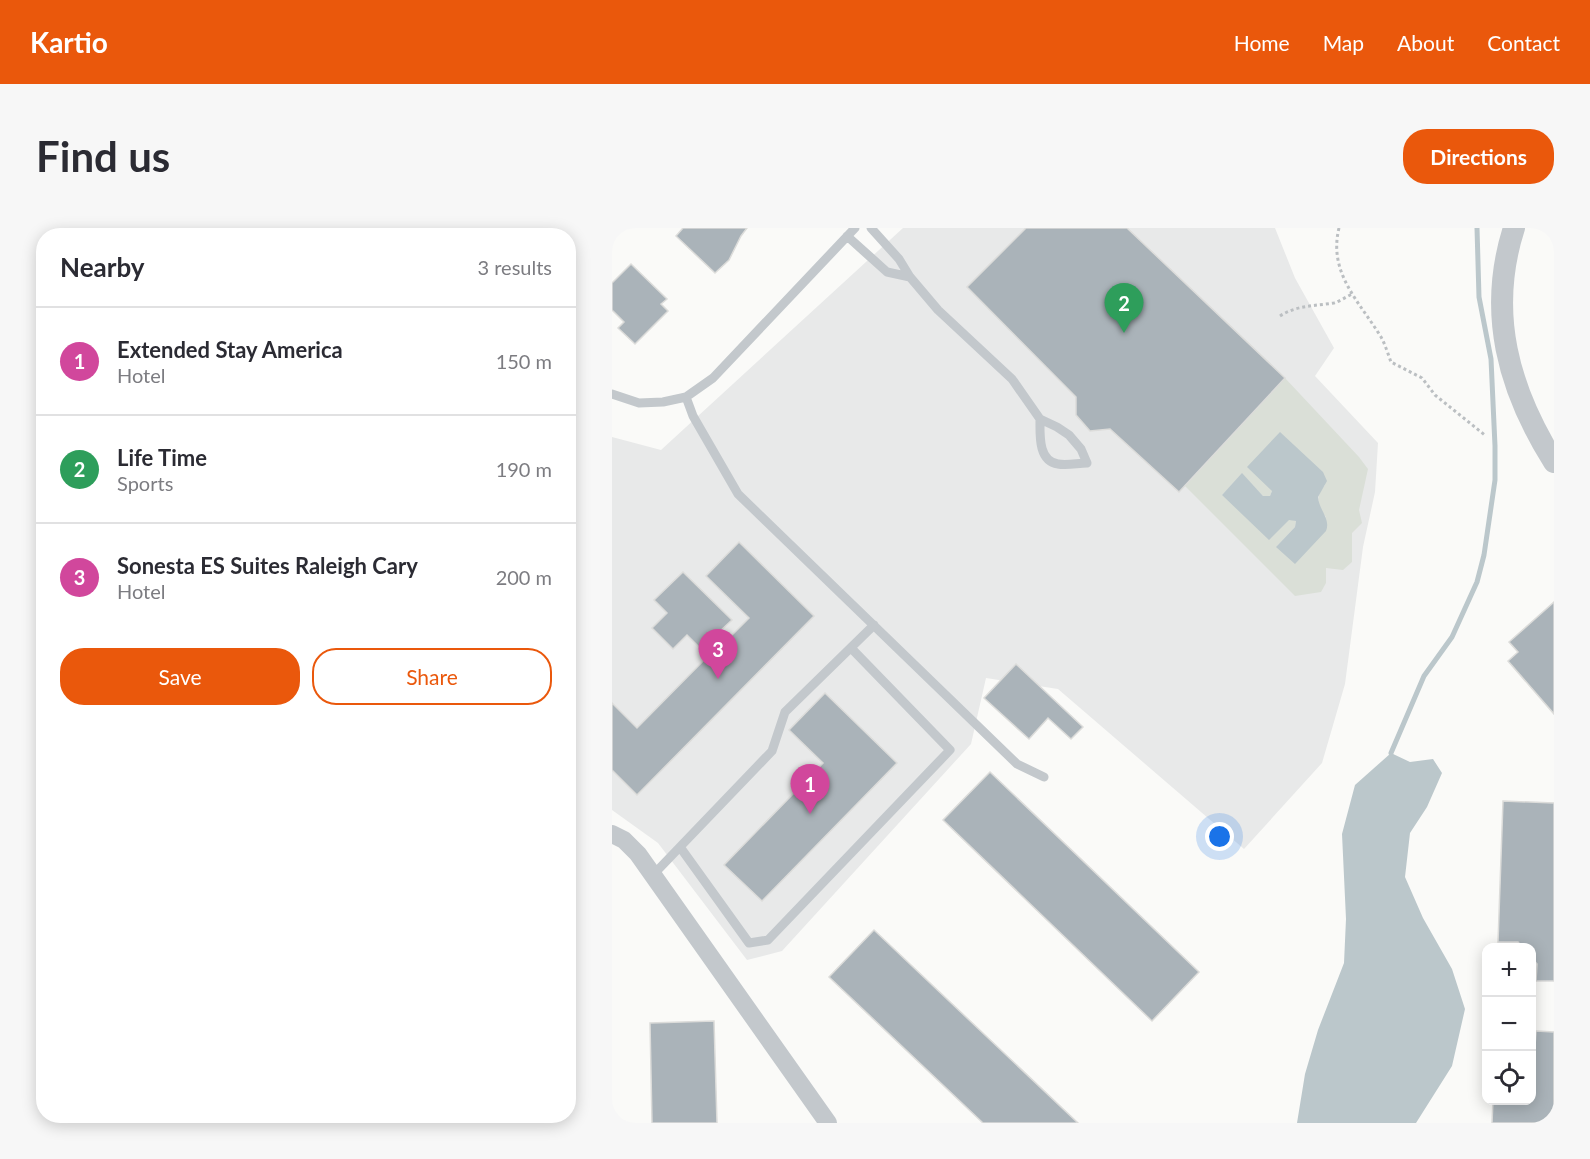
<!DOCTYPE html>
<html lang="en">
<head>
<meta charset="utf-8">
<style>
  :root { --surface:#fff; --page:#f7f7f7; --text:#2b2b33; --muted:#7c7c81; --line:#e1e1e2; --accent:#ea580c }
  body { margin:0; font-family:Lato,sans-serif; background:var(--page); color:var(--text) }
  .controls { position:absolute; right:18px; bottom:18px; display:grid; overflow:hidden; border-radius:12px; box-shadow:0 3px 15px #0003 }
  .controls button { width:54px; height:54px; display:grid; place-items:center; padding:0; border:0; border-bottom:2px solid var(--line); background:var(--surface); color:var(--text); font:30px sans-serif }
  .you { position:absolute; left:608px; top:609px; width:21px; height:21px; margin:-15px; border:4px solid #fff; border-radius:50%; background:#1a73e8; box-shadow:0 0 0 9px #1a73e833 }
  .badge { display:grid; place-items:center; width:39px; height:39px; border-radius:50%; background:var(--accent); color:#fff; font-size:20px; font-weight:700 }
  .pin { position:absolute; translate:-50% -50px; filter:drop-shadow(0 2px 3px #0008) }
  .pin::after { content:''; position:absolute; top:32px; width:21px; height:18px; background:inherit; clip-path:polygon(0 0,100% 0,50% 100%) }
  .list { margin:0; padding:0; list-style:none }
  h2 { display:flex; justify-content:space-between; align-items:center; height:78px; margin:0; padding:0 24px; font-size:26px }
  h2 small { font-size:20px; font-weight:400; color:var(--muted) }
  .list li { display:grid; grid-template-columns:39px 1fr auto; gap:18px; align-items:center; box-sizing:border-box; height:108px; padding:0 24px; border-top:2px solid var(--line) }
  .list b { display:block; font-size:22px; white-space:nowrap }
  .list p { margin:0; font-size:20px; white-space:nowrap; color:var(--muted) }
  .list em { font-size:20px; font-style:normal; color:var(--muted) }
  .actions { display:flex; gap:12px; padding:18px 24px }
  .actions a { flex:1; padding:14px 0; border:2px solid var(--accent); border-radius:24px; text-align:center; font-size:21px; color:var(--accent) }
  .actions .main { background:var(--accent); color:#fff }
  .icon { flex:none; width:33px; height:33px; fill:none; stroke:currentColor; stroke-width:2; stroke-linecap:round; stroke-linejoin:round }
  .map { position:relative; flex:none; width:942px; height:895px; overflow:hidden; border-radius:24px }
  header { display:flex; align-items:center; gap:36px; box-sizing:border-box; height:84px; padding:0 30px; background:var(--accent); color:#fff }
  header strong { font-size:28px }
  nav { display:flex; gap:33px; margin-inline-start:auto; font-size:21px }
  .intro { display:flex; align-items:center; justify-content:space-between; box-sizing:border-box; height:144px; padding:0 36px }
  h1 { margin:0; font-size:42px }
  .button { padding:15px 27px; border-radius:24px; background:var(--accent); color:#fff; font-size:21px; font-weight:700 }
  main { display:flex; gap:36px; padding:0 36px }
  aside { flex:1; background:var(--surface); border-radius:24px; box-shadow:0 3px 15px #0003 }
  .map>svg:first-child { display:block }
  .built { fill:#e8e9e9 }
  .green { fill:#dadfd7; fill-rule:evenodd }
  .water { fill:#bbc7cb }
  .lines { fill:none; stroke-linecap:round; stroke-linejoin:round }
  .stream { stroke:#bbc7cb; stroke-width:5 }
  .building { fill:#aab3b9; stroke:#dcdcda; stroke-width:1.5 }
  .path { stroke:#bbbfc2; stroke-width:3; stroke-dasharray:3 3; stroke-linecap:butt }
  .service { stroke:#c3c8cc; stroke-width:9 }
  .minor { stroke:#c3c8cc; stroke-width:18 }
  .tertiary { stroke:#c3c8cc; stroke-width:22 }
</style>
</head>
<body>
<header>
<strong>Kartio</strong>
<nav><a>Home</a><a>Map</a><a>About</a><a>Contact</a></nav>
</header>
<div class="intro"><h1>Find us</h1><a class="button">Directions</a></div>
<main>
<aside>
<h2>Nearby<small>3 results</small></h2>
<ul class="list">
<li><span class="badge" style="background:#d1479c">1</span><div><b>Extended Stay America</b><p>Hotel</p></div><em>150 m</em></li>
<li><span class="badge" style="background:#2e9e5b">2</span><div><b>Life Time</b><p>Sports</p></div><em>190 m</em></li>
<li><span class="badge" style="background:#d1479c">3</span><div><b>Sonesta ES Suites Raleigh Cary</b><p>Hotel</p></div><em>200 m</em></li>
</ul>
<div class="actions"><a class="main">Save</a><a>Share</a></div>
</aside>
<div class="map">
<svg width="942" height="895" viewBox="0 0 942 895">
  <rect width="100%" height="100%" fill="#fafaf8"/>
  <path class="built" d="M 291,0 L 663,0 L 683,50 L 722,120 L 703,148 L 766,215 L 763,264 L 751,319 L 733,456 L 710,535 L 632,621 L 446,461 L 374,450 L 359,516 L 170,723 L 135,732 L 46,615 L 0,582 L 0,209 L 49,222 Z"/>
  <path class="green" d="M 673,150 L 747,229 L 756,241 L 747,282 L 750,295 L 740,305 L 740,334 L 731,342 L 714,340 L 714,355 L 709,364 L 683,368 L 573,258 ZM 630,246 L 651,268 L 658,268 L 660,263 L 713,257 C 703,267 705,278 714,289 L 664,319 L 683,299 L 684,293 L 610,267 Z"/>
  <path class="water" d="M 668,204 L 711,244 L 715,253 L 706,269 C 707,282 719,291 714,303 L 683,336 L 664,319 L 683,299 L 684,293 L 677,292 L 657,312 L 610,267 L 630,245 L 651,268 L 658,268 L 660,263 L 635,239 Z
    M 779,525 L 798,534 L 821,531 L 830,545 L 815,579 L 798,605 L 793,649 L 811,690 L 840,741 L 853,781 L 840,838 L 804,895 L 685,895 L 693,846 L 706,802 L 732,735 L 734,691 L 730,606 L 743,557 Z"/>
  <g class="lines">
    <path class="stream" d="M 779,525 L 812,448 L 840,409 L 865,354 L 872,327 L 883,252 L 883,218 L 879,131 L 867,69 L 865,0"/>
  </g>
  <path class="building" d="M 71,0 L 135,0 L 129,8 L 117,32 L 103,45 L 64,8 Z
    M 414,0 L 515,0 L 673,150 L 567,264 L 498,201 L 478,203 L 464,187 L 464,169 L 355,59 Z
    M 19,36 L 55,71 L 49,76 L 56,83 L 23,116 L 6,100 L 12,94 L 0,82 L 0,55 Z
    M 127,314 L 202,388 L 25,567 L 0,542 L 0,475 L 25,500 L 96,428 L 75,407 L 61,421 L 40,400 L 55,385 L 42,372 L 71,344 L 120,392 L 105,406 L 113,414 L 137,390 L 94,348 Z
    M 942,374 L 942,486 L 896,433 L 906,424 L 897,414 Z
    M 404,436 L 471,499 L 459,511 L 436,490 L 417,511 L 372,470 Z
    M 213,465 L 285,535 L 150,673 L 112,637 L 211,535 L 177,502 Z
    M 378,544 L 587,744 L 540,793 L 331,592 Z
    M 891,573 L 942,575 L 942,753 L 924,753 L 925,736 L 920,730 L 920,720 L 911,720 L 906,714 L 886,714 Z
    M 262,702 L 466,895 L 371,895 L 217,749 Z
    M 102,793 L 105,895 L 40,895 L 38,795 Z
    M 924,803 L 942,804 L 942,895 L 880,895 L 881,872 L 920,872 L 920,822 L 923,819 Z"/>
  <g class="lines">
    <path class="path" d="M 727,0 C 716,45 747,73 769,109 C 773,116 776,126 779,134 L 810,150 L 823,167 L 874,208
      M 668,88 C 685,77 703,78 722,75 C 728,73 734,69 740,66"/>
    <path class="service" d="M 259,0 L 287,31 L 298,49 L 326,82 L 400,151 L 428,191 L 445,199 L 457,207 L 469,221 L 475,235 C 466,235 455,238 446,236 C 426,233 428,207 428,191
      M 235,8 L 275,44 L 298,49
      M 0,166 L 27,175 L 51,174 L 74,169 L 101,150 L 243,0
      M 74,169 L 81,188 L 126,266 L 405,536 L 432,549
      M 68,619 L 137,715 L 156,712 L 338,522 L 239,420
      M 41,647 L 160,523 L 173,484 L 262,397"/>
    <path class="minor" d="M 0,606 L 12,612 L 26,626 L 216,895"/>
    <path class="tertiary" d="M 902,0 C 875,84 896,161 942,234"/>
  </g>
</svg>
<div class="controls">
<button>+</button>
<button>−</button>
<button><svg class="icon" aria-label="locate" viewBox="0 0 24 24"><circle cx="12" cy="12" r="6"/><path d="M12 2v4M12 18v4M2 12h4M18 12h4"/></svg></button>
</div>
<div class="you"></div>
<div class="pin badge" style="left:198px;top:586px;background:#d1479c">1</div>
<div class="pin badge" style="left:512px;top:105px;background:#2e9e5b">2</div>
<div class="pin badge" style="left:106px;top:451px;background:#d1479c">3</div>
</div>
</main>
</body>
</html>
